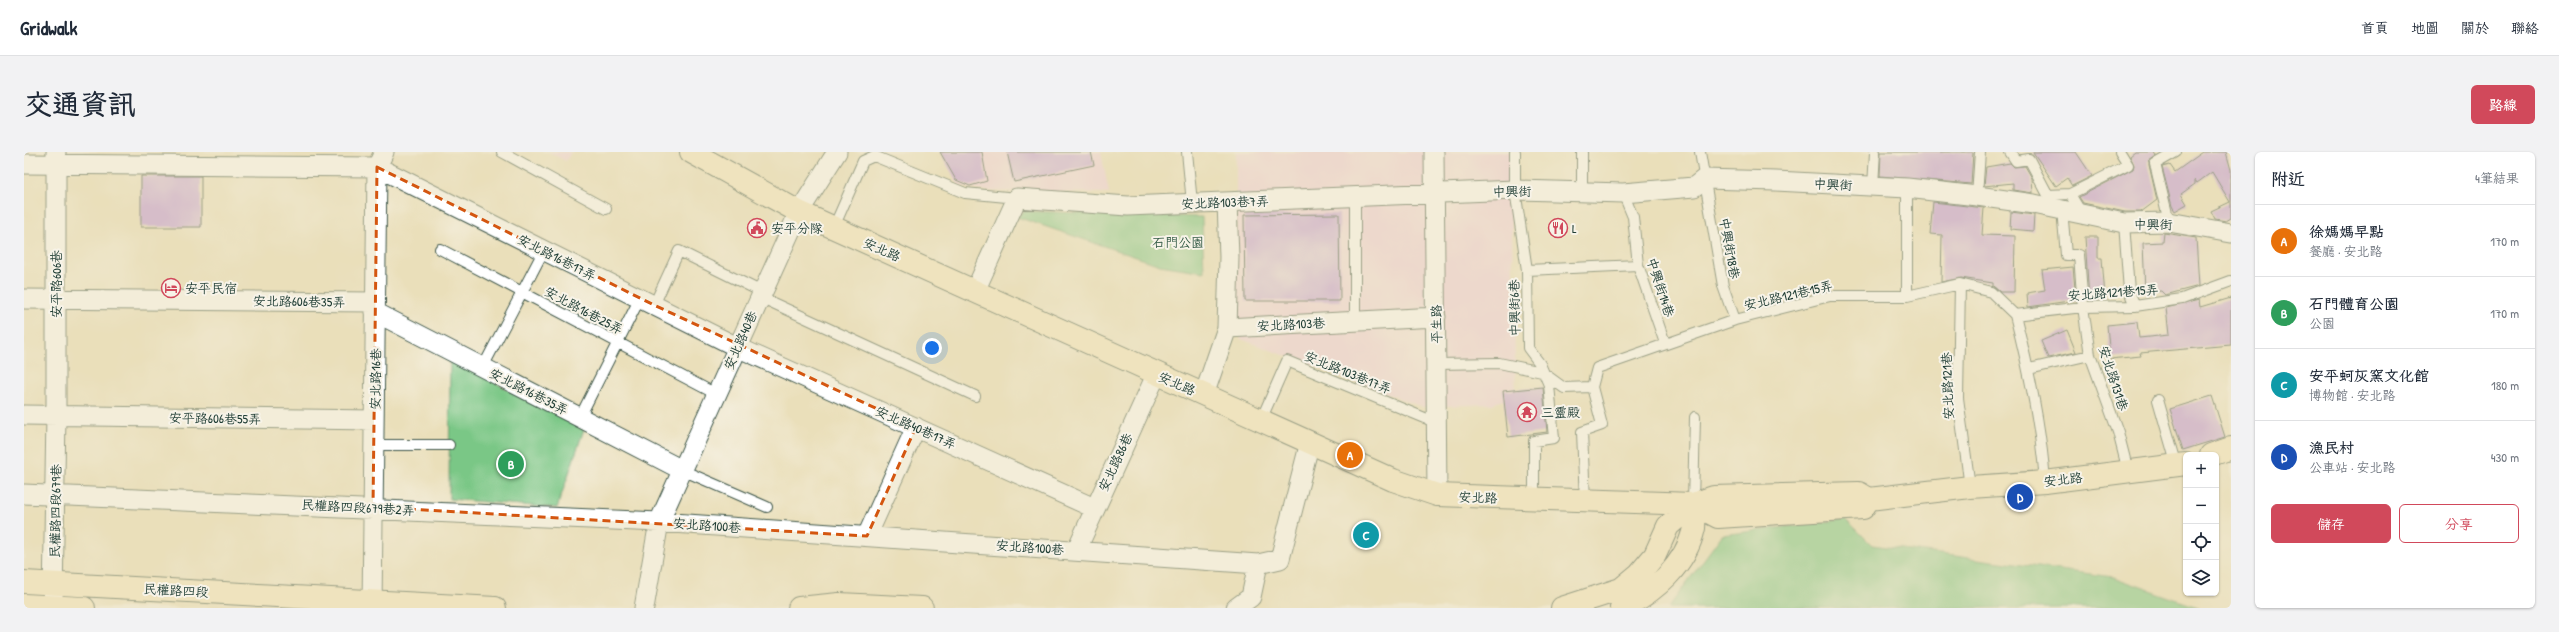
<!DOCTYPE html>
<html lang="zh-TW">
<head>
<meta charset="utf-8">
<style>
  :root { --surface:#fff; --page:#f2f2f3; --text:#1f2937; --muted:#747a83; --line:#e0e1e3; --accent:#d1495b }
  body { margin:0; font-family:"Patrick Hand","LXGW WenKai TC",sans-serif; background:var(--page); color:var(--text) }
  .controls { position:absolute; right:12px; bottom:12px; display:grid; overflow:hidden; border-radius:6px; box-shadow:0 1px 3px #0004 }
  .controls button { width:36px; height:36px; display:grid; place-items:center; padding:0; border:0; border-bottom:1px solid var(--line); background:var(--surface); color:var(--text); font:20px sans-serif }
  .you { position:absolute; left:908px; top:196px; width:14px; height:14px; margin:-10px; border:3px solid #fff; border-radius:50%; background:#1a73e8; box-shadow:0 0 0 6px #1a73e833 }
  .badge { display:grid; place-items:center; width:26px; height:26px; border-radius:50%; background:var(--accent); color:#fff; font-size:13px; font-weight:700 }
  .pin { position:absolute; translate:-50% -50%; border:2px solid #fff; box-shadow:0 1px 4px #0006 }
  .list { margin:0; padding:0; list-style:none }
  h2 { display:flex; justify-content:space-between; align-items:center; height:52px; margin:0; padding:0 16px; font-size:17px }
  h2 small { font-size:13px; font-weight:400; color:var(--muted) }
  .list li { display:grid; grid-template-columns:26px 1fr auto; gap:12px; align-items:center; box-sizing:border-box; height:72px; padding:0 16px; border-top:1px solid var(--line) }
  .list b { display:block; font-size:15px; white-space:nowrap }
  .list p { margin:0; font-size:13px; white-space:nowrap; color:var(--muted) }
  .list em { font-size:13px; font-style:normal; color:var(--muted) }
  .actions { display:flex; gap:8px; padding:12px 16px }
  .actions a { flex:1; padding:9px 0; border:1px solid var(--accent); border-radius:6px; text-align:center; font-size:14px; color:var(--accent) }
  .actions .main { background:var(--accent); color:#fff }
  .icon { flex:none; width:22px; height:22px; fill:none; stroke:currentColor; stroke-width:2; stroke-linecap:round; stroke-linejoin:round }
  .map { position:relative; flex:none; width:2207px; height:456px; overflow:hidden; border-radius:6px }
  header { display:flex; align-items:center; gap:24px; box-sizing:border-box; height:56px; padding:0 20px; background:var(--surface); border-bottom:1px solid var(--line) }
  header strong { font-size:19px }
  nav { display:flex; gap:22px; margin-inline-start:auto; font-size:14px }
  .intro { display:flex; align-items:center; justify-content:space-between; box-sizing:border-box; height:96px; padding:0 24px }
  h1 { margin:0; font-size:28px }
  .button { padding:10px 18px; border-radius:6px; background:var(--accent); color:#fff; font-size:14px; font-weight:700 }
  main { display:flex; gap:24px; padding:0 24px }
  aside { flex:1; background:var(--surface); border-radius:6px; box-shadow:0 1px 3px #0004 }
  .map>svg:first-child { display:block }
  .built { fill:#f2d0e2 }
  .green { fill:#7ac786; stroke:#4c825d }
  .building { fill:#bf96dc }
  .lines { fill:none; stroke-linecap:round; stroke-linejoin:round }
  .lane-casing { stroke:#3d5548; stroke-width:12 }
  .street-casing { stroke:#3d5548; stroke-width:21 }
  .secondary-casing { stroke:#3d5548; stroke-width:24 }
  .lane { stroke:#fff; stroke-width:10 }
  .street { stroke:#fff; stroke-width:19 }
  .secondary { stroke:#f7e9c3; stroke-width:22 }
  .marked { fill:none; stroke:#d45610; stroke-width:3; stroke-dasharray:8 5; stroke-linejoin:round }
  .labels { text-anchor:middle; dominant-baseline:central; stroke-width:4; stroke-linejoin:round; paint-order:stroke }
  .street-label { font-size:13px; fill:#1f3d34; stroke:#f7f3e8 }
  .poi-label { font-size:13px; fill:#1f3d34; stroke:#f7f3e8; text-anchor:start }
  .park-label { font-size:13px; fill:#315944; stroke:#f7f3e8 }
</style>
</head>
<body>
<header>
<strong>Gridwalk</strong>
<nav><a>首頁</a><a>地圖</a><a>關於</a><a>聯絡</a></nav>
</header>
<div class="intro"><h1>交通資訊</h1><a class="button">路線</a></div>
<main>
<div class="map">
<svg width="2207" height="456" viewBox="0 0 2207 456">
  <rect width="100%" height="100%" fill="#f7f3e8"/>
  <filter id="ink" filterUnits="userSpaceOnUse"><feTurbulence type="fractalNoise" baseFrequency=".025" numOctaves="2"/><feDisplacementMap in="SourceGraphic" scale="8" xChannelSelector="R" yChannelSelector="G"/><feConvolveMatrix kernelMatrix="1 2 1 2 8 2 1 2 1" color-interpolation-filters="sRGB"/></filter>
  <filter id="wash" filterUnits="userSpaceOnUse"><feTurbulence type="fractalNoise" baseFrequency=".012" numOctaves="4" result="noise"/><feDisplacementMap in="SourceGraphic" scale="16" xChannelSelector="R" yChannelSelector="G"/><feGaussianBlur stdDeviation="0.9" result="paint"/><feColorMatrix in="noise" values="0 0 0 0 0 0 0 0 0 0 0 0 0 0 0 0 0 1.4 0 .05"/><feComposite in="paint" operator="in"/></filter>
  <g filter="url(#wash)">
    <rect width="100%" height="100%" fill="#eadfba"/>
    <path class="built" d="M 524,0 L 547,0 L 542,9 Z
      M 916,0 L 1077,0 L 1085,41 L 957,39 L 935,34 Z
      M 1212,0 L 1486,0 L 1492,244 L 1468,252 L 1398,255 L 1217,187 L 1212,170 Z"/>
    <path class="green" d="M 999,59 L 1178,65 L 1180,120 L 1136,113 L 993,65 Z
      M 426,207 L 560,277 L 533,356 L 425,347 Z
      M 1822,367 L 1848,393 L 2089,425 L 2176,456 L 1644,456 L 1698,383 Z"/>
    <g id="blocks">
      <path class="building" d="M 916,0 L 958,0 L 963,29 L 946,34 L 932,28 Z
        M 983,0 L 1067,0 L 1070,13 L 990,30 Z
        M 1857,0 L 1949,0 L 1947,32 L 1856,24 Z
        M 2009,0 L 2052,0 L 2068,24 L 2048,34 L 2043,26 L 2032,34 Z
        M 2111,0 L 2130,0 L 2132,4 L 2125,9 L 2125,13 L 2133,48 L 2117,60 L 2101,60 L 2059,51 L 2055,45 L 2109,17 L 2110,13 L 2106,4 Z
        M 2179,0 L 2202,0 L 2207,18 L 2207,66 L 2202,69 L 2191,67 L 2187,59 L 2206,50 L 2188,20 L 2173,31 L 2171,28 L 2171,32 L 2157,42 L 2163,52 L 2151,59 L 2148,54 L 2138,15 L 2146,13 L 2151,20 Z
        M 1986,11 L 1990,15 L 2001,14 L 2008,26 L 2009,41 L 1989,38 L 1989,31 L 1960,34 L 1962,15 Z
        M 117,24 L 177,24 L 177,75 L 117,75 Z
        M 1909,50 L 1960,56 L 1958,83 L 1991,84 L 1990,140 L 1976,140 L 1969,134 L 1969,131 L 1937,126 L 1917,130 L 1918,83 L 1906,82 Z
        M 1987,60 L 2010,63 L 2009,79 L 1986,77 Z
        M 1315,62 L 1316,149 L 1221,149 L 1220,63 Z
        M 2140,81 L 2172,86 L 2175,134 L 2141,143 L 2137,139 L 2121,140 L 2119,91 L 2139,90 Z
        M 2061,85 L 2074,85 L 2074,106 L 2078,106 L 2081,145 L 2065,147 Z
        M 2049,115 L 2052,148 L 2004,155 L 2003,141 L 2021,138 L 2018,118 Z
        M 2207,146 L 2207,193 L 2116,201 L 2117,204 L 2086,207 L 2083,173 L 2113,170 L 2115,186 L 2145,183 L 2142,156 L 2175,148 L 2176,155 Z
        M 2043,178 L 2052,200 L 2024,206 L 2017,189 Z
        M 1519,235 L 1523,280 L 1484,285 L 1479,239 Z
        M 2188,244 L 2201,285 L 2159,298 L 2146,257 Z"/>
    </g>
  </g>
  <g filter="url(#ink)">
    <use href="#blocks" fill-opacity="0" stroke="#3d5548" stroke-width="1"/>
    <g class="lines">
      <g class="lane-casing">
        <path id="lane" d="M 478,0 L 582,57
          M 1163,0 L 1168,51
          M 1491,0 L 1491,38 L 1503,118 L 1504,196 L 1516,212 L 1525,233 L 1530,286 L 1510,289 L 1510,347
          M 1676,0 L 1699,134 L 1711,168
          M 1986,0 L 1992,9 L 2005,7 L 2024,43 L 2046,42 L 2058,62
          M 1849,34 L 1851,0
          M 1883,36 L 1883,144
          M 1558,41 L 1558,0
          M 1599,41 L 1609,65 L 1614,113 L 1641,191
          M 2046,42 L 2104,13 L 2096,0
          M 1953,44 L 1956,0
          M 1331,45 L 1331,169
          M 2038,57 L 2042,103 L 2055,103 L 2059,155 L 2066,203 L 2094,280 L 2104,319
          M 2145,70 L 2131,12 L 2152,0
          M 2100,71 L 2105,139 L 2111,154
          M 810,75 L 839,9 L 850,4 L 941,41 L 993,46
          M 416,97 L 692,242
          M 1503,118 L 1614,113
          M 1936,132 L 1934,246 L 1946,335
          M 736,145 L 951,244
          M 630,153 L 655,99 L 738,140
          M 1991,163 C 2005,218 2017,273 2021,330
          M 1412,212 L 1475,211 L 1518,220 L 1540,236 L 1568,235 L 1573,216 L 1711,168 L 1806,144 L 1883,144 L 1936,132 L 1967,140 L 1991,163 L 2059,155 L 2111,154 L 2158,147 L 2207,129
          M 459,215 L 520,98
          M 2005,217 L 2066,203
          M 2134,248 L 2153,314
          M 556,265 L 616,146
          M 1237,268 L 1263,209 L 1413,271
          M 350,293 L 425,293
          M 658,318 L 743,355
          M 1561,349 L 1558,280 L 1578,273 L 1568,235
          M 1669,352 L 1671,265"/>
      </g>
      <g class="street-casing">
        <path id="street" d="M 1410,0 L 1413,343
          M 0,12 L 353,15 L 713,195 L 1070,356
          M 1203,50 L 1205,105 L 1203,176
          M 951,139 L 993,46 L 1104,54 L 1491,38 L 1599,41 L 1670,35 L 1680,27 L 1752,29 L 1883,36 L 1953,44 L 2010,52 L 2100,71 L 2145,70 L 2207,81
          M 0,147 L 351,150
          M 351,160 L 658,318
          M 1180,243 L 1203,176 L 1412,165
          M 0,263 L 350,268
          M 0,342 L 635,370 L 1234,412 L 1256,407 L 1286,290
          M 843,384 L 892,275
          M 1052,399 L 1133,221
          M 29,447 L 32,263 L 32,0
          M 348,456 L 353,15 L 360,0
          M 620,456 L 635,370 L 775,60 L 813,0
          M 1212,456 L 1227,445 L 1234,412"/>
      </g>
      <g class="secondary-casing">
        <path id="secondary" d="M 667,0 L 775,60 L 1369,328 L 1413,343 L 1669,352 L 1690,345 L 1835,341 L 1845,347 L 1946,335 L 2021,330 L 2162,312
          M 2187,303 L 2207,296
          M 1669,352 L 1694,365 L 1839,356 L 1845,347
          M 0,430 L 471,456
          M 0,453 L 60,456
          M 775,456 L 815,452 L 898,456
          M 1538,456 L 1597,437 L 1615,422 L 1631,403 L 1644,374 L 1669,352
          M 1597,456 C 1630,441 1662,413 1670,376 C 1671,369 1669,359 1669,352"/>
      </g>
      <use href="#lane" class="lane"/>
      <use href="#street" class="street"/>
      <use href="#secondary" class="secondary"/>
    </g>
  </g>
  <path d="M0 0H2207V456H0ZM 353,15 L 630,153 L 892,275 L 843,384 L 349,355 Z" fill="#eadfba" fill-opacity=".55" fill-rule="evenodd"/>
  <path class="marked" d="M 353,15 L 630,153 L 892,275 L 843,384 L 349,355 Z"/>
  <defs>
    <g id="civic-ring" transform="scale(1)"><circle r="9.5" fill="#f7f3e8" stroke="#d1495b" stroke-width="1.5"/><path d="M-.6-6.5H3V-4.5H.6V-3L4-1V1h2V6H-6V1h2V-1L-.6-3ZM-1.2 2.5V6h2.4V2.5Z" fill="#d1495b"/></g>
    <g id="restaurant-ring" transform="scale(1)"><circle r="9.5" fill="#f7f3e8" stroke="#d1495b" stroke-width="1.5"/><path d="M-5-6h1v4h1v-4h1v4h1v-4h1v5L-1.5 .5V6h-2V.5L-5-1ZM5-6V6H3V1.5H1.5Q1.5-4 5-6Z" fill="#d1495b"/></g>
    <g id="hotel-ring" transform="scale(1)"><circle r="9.5" fill="#f7f3e8" stroke="#d1495b" stroke-width="1.5"/><path d="M-6-4.5h1.5V1H6V5H4.5V3h-9V5H-6ZM-4 0a1.8 1.8 0 1 1 3.6 0ZM.5 0V-2.5h3Q6-2.5 6 0Z" fill="#d1495b"/></g>
    <g id="temple-ring" transform="scale(1)"><circle r="9.5" fill="#f7f3e8" stroke="#d1495b" stroke-width="1.5"/><path d="M0-6L5-2H3V0L6.5 2.5H4V6H1.5V3h-3V6H-4V2.5H-6.5L-3 0V-2H-5Z" fill="#d1495b"/></g>
  </defs>
  <g fill-rule="evenodd">
    <use href="#civic-ring" x="733" y="76"/>
    <use href="#restaurant-ring" x="1534" y="76"/>
    <use href="#hotel-ring" x="147" y="136"/>
    <use href="#temple-ring" x="1503" y="260"/>
  </g>
  <g class="labels">
    <g class="street-label">
      <text transform="translate(1809 32) rotate(3)">中興街</text>
      <text transform="translate(1488 39) rotate(-1)">中興街</text>
      <text transform="translate(1201 50) rotate(-2)">安北路103巷7弄</text>
      <text transform="translate(2129 72) rotate(1)">中興街</text>
      <text transform="translate(1706 96) rotate(80)">中興街18巷</text>
      <text transform="translate(858 97) rotate(24)">安北路</text>
      <text transform="translate(533 105) rotate(27)">安北路16巷17弄</text>
      <text transform="translate(32 132) rotate(-90)">安平路606巷</text>
      <text transform="translate(1637 135) rotate(72)">中興街14巷</text>
      <text transform="translate(2089 140) rotate(-4)">安北路121巷15弄</text>
      <text transform="translate(1764 143) rotate(-13)">安北路121巷15弄</text>
      <text transform="translate(275 149) rotate(1)">安北路606巷35弄</text>
      <text transform="translate(1490 156) rotate(-91)">中興街6巷</text>
      <text transform="translate(560 158) rotate(28)">安北路16巷25弄</text>
      <text transform="translate(1267 172) rotate(-3)">安北路103巷</text>
      <text transform="translate(1412 172) rotate(-91)">平生路</text>
      <text transform="translate(716 188) rotate(-66)">安北路40巷</text>
      <text transform="translate(1324 220) rotate(22)">安北路103巷17弄</text>
      <text transform="translate(2090 226) rotate(72)">安北路131巷</text>
      <text transform="translate(351 227) rotate(-89)">安北路16巷</text>
      <text transform="translate(1153 231) rotate(24)">安北路</text>
      <text transform="translate(1923 234) rotate(-92)">安北路121巷</text>
      <text transform="translate(505 239) rotate(27)">安北路16巷35弄</text>
      <text transform="translate(191 266) rotate(1)">安平路606巷55弄</text>
      <text transform="translate(892 275) rotate(24)">安北路40巷17弄</text>
      <text transform="translate(1091 310) rotate(-65)">安北路86巷</text>
      <text transform="translate(2039 327) rotate(-7)">安北路</text>
      <text transform="translate(1454 345) rotate(2)">安北路</text>
      <text transform="translate(334 355) rotate(3)">民權路四段679巷2弄</text>
      <text transform="translate(31 359) rotate(-89)">民權路四段679巷</text>
      <text transform="translate(683 373) rotate(4)">安北路100巷</text>
      <text transform="translate(1006 395) rotate(4)">安北路100巷</text>
      <text transform="translate(152 438) rotate(3)">民權路四段</text>
    </g>
    <g class="poi-label">
      <text x="747" y="76">安平分隊</text>
      <text x="1548" y="76">L</text>
      <text x="161" y="136">安平民宿</text>
      <text x="1517" y="260">三靈殿</text>
    </g>
    <g class="park-label">
      <text x="1154" y="90">石門公園</text>
    </g>
  </g>
</svg>
<div class="controls">
<button>+</button>
<button>−</button>
<button><svg class="icon" aria-label="locate" viewBox="0 0 24 24"><circle cx="12" cy="12" r="6"/><path d="M12 2v4M12 18v4M2 12h4M18 12h4"/></svg></button>
<button><svg class="icon" aria-label="layers" viewBox="0 0 24 24"><path d="M12 4l9 5-9 5-9-5zM3 14l9 5 9-5"/></svg></button>
</div>
<div class="you"></div>
<div class="pin badge" style="left:1326px;top:303px;background:#e8710a">A</div>
<div class="pin badge" style="left:487px;top:312px;background:#2e9e5b">B</div>
<div class="pin badge" style="left:1342px;top:383px;background:#0f9aa8">C</div>
<div class="pin badge" style="left:1996px;top:345px;background:#1a4fb4">D</div>
</div>
<aside>
<h2>附近<small>4筆結果</small></h2>
<ul class="list">
<li><span class="badge" style="background:#e8710a">A</span><div><b>徐媽媽早點</b><p>餐廳 · 安北路</p></div><em>170 m</em></li>
<li><span class="badge" style="background:#2e9e5b">B</span><div><b>石門體育公園</b><p>公園</p></div><em>170 m</em></li>
<li><span class="badge" style="background:#0f9aa8">C</span><div><b>安平蚵灰窯文化館</b><p>博物館 · 安北路</p></div><em>180 m</em></li>
<li><span class="badge" style="background:#1a4fb4">D</span><div><b>漁民村</b><p>公車站 · 安北路</p></div><em>430 m</em></li>
</ul>
<div class="actions"><a class="main">儲存</a><a>分享</a></div>
</aside>
</main>
</body>
</html>
